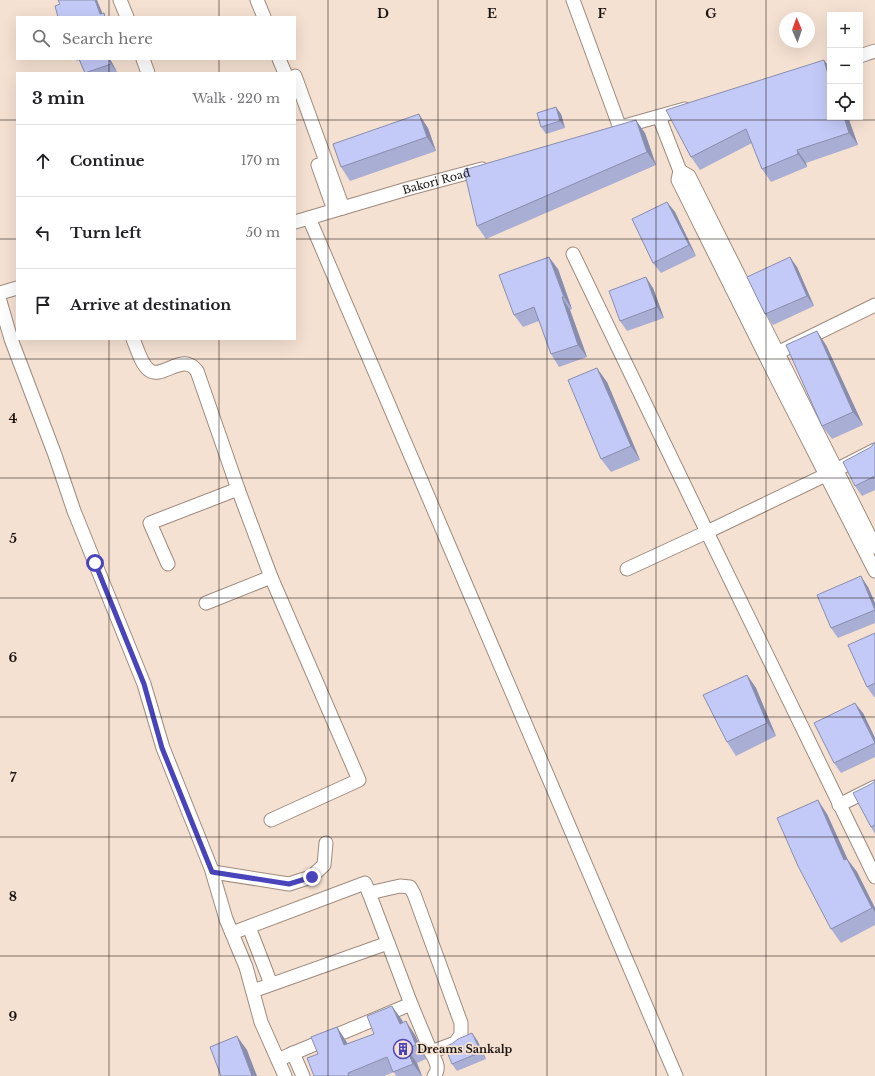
<!DOCTYPE html>
<html lang="en">
<head>
<meta charset="utf-8">
<style>
  :root { --surface:#fff; --page:#f6f6f6; --text:#202124; --muted:#757577; --line:#e0e0e0 }
  body { margin:0; font-family:"Libre Baskerville",serif; background:var(--page); color:var(--text) }
  .controls { position:absolute; right:12px; top:12px; display:grid; overflow:hidden; border-radius:0px; box-shadow:0 4px 16px #0002 }
  .controls button { width:36px; height:36px; display:grid; place-items:center; padding:0; border:0; border-bottom:1px solid var(--line); background:var(--surface); color:var(--text); font:20px sans-serif }
  .compass { position:absolute; left:779px; top:12px; width:36px; height:36px; border-radius:50%; background:var(--surface); box-shadow:0 4px 16px #0002; rotate:358deg }
  .stop { position:absolute; width:12px; height:12px; margin:-9px; border:3px solid #4944ba; border-radius:50%; background:#fff }
  .stop.end { background:#4944ba; border-color:#fff; box-shadow:0 1px 4px #0008 }
  .list { margin:0; padding:0; list-style:none }
  h2 { display:flex; justify-content:space-between; align-items:center; height:52px; margin:0; padding:0 16px; font-size:17px }
  h2 small { font-size:13px; font-weight:400; color:var(--muted) }
  .list li { display:grid; grid-template-columns:26px 1fr auto; gap:12px; align-items:center; box-sizing:border-box; height:72px; padding:0 16px; border-top:1px solid var(--line) }
  .list b { display:block; font-size:15px; white-space:nowrap }
  .list em { font-size:13px; font-style:normal; color:var(--muted) }
  .icon { flex:none; width:22px; height:22px; fill:none; stroke:currentColor; stroke-width:2; stroke-linecap:round; stroke-linejoin:round }
  .map { position:relative; flex:none; width:875px; height:1076px; overflow:hidden }
  .search { position:absolute; background:var(--surface); box-shadow:0 4px 16px #0002; left:16px; top:16px; width:280px; height:44px; display:flex; align-items:center; gap:10px; box-sizing:border-box; padding:0 14px; border-radius:0px; color:var(--muted); font-size:15px }
  .panel { position:absolute; background:var(--surface); box-shadow:0 4px 16px #0002; left:16px; top:72px; width:280px; height:268px; border-radius:0px }
  .map>svg:first-child { display:block }
  .lines { fill:none; stroke-linecap:round; stroke-linejoin:round }
  .minor-casing { stroke:#9e8b7d; stroke-width:15 }
  .minor { stroke:#fff; stroke-width:13 }
  .wall { fill:#a9aed4 }
  .shaded-wall { fill:#898dad }
  .building { fill:#c4caf7; stroke:#898dad }
  .route { stroke:#4944ba; stroke-width:5 }
  .grid { fill:none; stroke:#1a130e; stroke-width:1; stroke-opacity:0.55 }
  .labels { text-anchor:middle; dominant-baseline:central; stroke-width:3.5; stroke-linejoin:round; paint-order:stroke }
  .street-label { font-size:11px; fill:#1a130e; stroke:#f5e1d2 }
  .poi-label { font-size:11px; font-weight:bold; fill:#1a130e; stroke:#f5e1d2; text-anchor:start }
  .grid-label { font-size:13px; text-anchor:middle; font-weight:bold; fill:#1a130e; stroke:#f5e1d2; stroke-width:3.5; stroke-linejoin:round; paint-order:stroke }
</style>
</head>
<body>
<div class="map">
<svg width="875" height="1076" viewBox="0 0 875 1076">
  <rect width="100%" height="100%" fill="#f5e1d2"/>
  <g class="lines">
    <g class="minor-casing">
      <g id="minor">
        <path d="M 120,0 L 127,17"/>
        <path d="M 257,0 L 264,17"/>
        <path d="M 573,0 L 620,128"/>
        <path d="M 860,56 L 875,51"/>
        <path d="M 143,59 L 148,73"/>
        <path d="M 279,59 L 285,73"/>
        <path d="M 295,76 L 343,208"/>
        <path d="M 659,117 L 680,171 L 678,180 L 680,184 L 777,379 L 875,571"/>
        <path d="M 621,127 L 685,109"/>
        <path d="M 318,165 L 334,210"/>
        <path d="M 680,171 L 689,176 L 691,180 L 875,547"/>
        <path d="M 309,218 L 676,1076"/>
        <path id="s1" d="M 295,222 L 407,189 L 482,169"/>
        <path d="M 573,254 L 707,532 L 836,470 L 875,450"/>
        <path d="M 0,293 L 17,288"/>
        <path d="M 0,301 L 11,339 L 55,455 L 74,511 L 144,684 L 163,748 L 211,868 L 226,919 L 246,967 L 261,1022 L 285,1076"/>
        <path d="M 133,339 C 137,348 141,364 149,370 C 160,379 177,359 190,365 C 193,366 195,369 197,371 L 238,489 L 271,577 L 206,603"/>
        <path d="M 771,356 L 875,305"/>
        <path d="M 168,564 L 150,523 L 238,489"/>
        <path d="M 627,569 L 707,532 L 875,877"/>
        <path d="M 271,577 L 359,780 L 271,820"/>
        <path d="M 839,805 L 875,787"/>
        <path d="M 213,872 L 289,884 L 311,877 L 324,865 L 326,843"/>
        <path d="M 369,893 L 388,943"/>
        <path d="M 249,927 L 271,984"/>
        <path d="M 232,933 L 365,883 L 369,893 L 400,886 L 410,887 L 414,894 L 461,1023 L 461,1035 L 455,1043 L 431,1052 C 435,1060 441,1068 434,1076"/>
        <path d="M 253,991 L 388,943 L 411,1004 L 431,1052"/>
        <path d="M 293,1053 L 303,1076"/>
        <path d="M 278,1060 L 289,1055 L 411,1004"/>
      </g>
    </g>
    <use href="#minor" class="minor"/>
  </g>
  <path class="wall" d="M 75,59 L 110,59 L 117,72 L 116,73 L 85,73 L 79,60 L 77,61 Z
    M 824,60 L 830,68 L 830,117 L 848,117 L 858,145 L 806,163 L 807,167 L 771,182 L 762,169 L 752,143 L 700,170 L 691,157 Z
    M 561,114 L 565,128 L 546,134 L 541,127 Z
    M 428,128 L 436,151 L 350,181 L 341,167 Z
    M 645,133 L 656,165 L 486,239 L 477,226 Z
    M 667,202 L 675,212 L 696,256 L 661,273 L 653,263 Z
    M 797,267 L 814,306 L 773,325 L 765,314 Z
    M 558,269 L 572,309 L 570,310 L 587,357 L 559,367 L 551,354 L 539,321 L 523,327 L 514,315 Z
    M 653,288 L 664,318 L 627,331 L 620,321 Z
    M 826,345 L 863,425 L 832,439 L 822,426 Z
    M 607,382 L 640,460 L 611,472 L 601,459 Z
    M 875,442 L 875,490 L 862,496 L 855,486 L 871,447 Z
    M 868,587 L 875,603 L 875,623 L 838,638 L 831,628 Z
    M 875,633 L 875,697 L 874,697 L 867,687 Z
    M 747,675 L 756,688 L 776,736 L 736,756 L 727,742 Z
    M 863,713 L 875,738 L 875,757 L 841,773 L 834,763 Z
    M 875,779 L 875,834 L 871,827 Z
    M 827,814 L 848,860 L 857,872 L 875,908 L 875,925 L 841,943 L 831,929 Z
    M 402,1020 L 403,1023 L 415,1035 L 426,1059 L 417,1063 L 422,1076 L 396,1076 L 394,1072 L 384,1076 L 314,1076 L 318,1054 L 337,1027 L 346,1041 L 348,1044 L 374,1034 Z
    M 477,1040 L 486,1059 L 457,1071 L 452,1064 Z"/>
  <path class="shaded-wall" d="M 95,0 L 97,0 L 104,17 L 100,14 Z
    M 109,59 L 110,59 L 117,72 L 111,64 Z
    M 824,60 L 830,68 L 830,82 Z
    M 556,107 L 561,114 L 565,128 L 560,121 Z
    M 419,114 L 428,128 L 436,151 L 427,137 Z
    M 844,117 L 848,117 L 858,145 L 849,133 Z
    M 636,120 L 645,133 L 656,165 L 647,152 Z
    M 797,150 L 806,163 L 807,167 L 798,154 Z
    M 667,202 L 675,212 L 696,256 L 689,245 Z
    M 549,257 L 558,269 L 572,309 L 564,297 Z
    M 790,257 L 797,267 L 814,306 L 807,296 Z
    M 646,277 L 653,288 L 664,318 L 657,307 Z
    M 562,297 L 570,310 L 587,357 L 578,345 Z
    M 817,331 L 826,345 L 863,425 L 853,412 Z
    M 597,368 L 607,382 L 640,460 L 631,446 Z
    M 861,576 L 868,587 L 875,603 L 875,610 Z
    M 747,675 L 756,688 L 776,736 L 767,723 Z
    M 855,703 L 863,713 L 875,738 L 875,742 Z
    M 818,800 L 827,814 L 848,860 L 857,872 L 875,908 L 875,912 L 844,860 Z
    M 392,1006 L 402,1020 L 409,1038 L 400,1024 Z
    M 406,1021 L 415,1035 L 426,1059 L 416,1045 Z
    M 337,1027 L 346,1041 L 354,1059 L 344,1045 Z
    M 472,1033 L 477,1040 L 486,1059 L 481,1052 Z
    M 237,1036 L 247,1050 L 257,1076 L 252,1076 Z
    M 407,1049 L 417,1063 L 422,1076 L 413,1064 Z"/>
  <path class="building" d="M 58,0 L 95,0 L 100,14 L 104,13 L 105,17 L 58,17 L 55,6 L 60,4 Z
    M 79,59 L 109,59 L 111,64 L 85,73 Z
    M 824,60 L 830,82 L 830,117 L 844,117 L 849,133 L 797,150 L 798,154 L 762,169 L 746,129 L 691,157 L 666,110 Z
    M 556,107 L 560,121 L 541,127 L 537,113 Z
    M 419,114 L 427,137 L 341,167 L 333,144 Z
    M 636,120 L 647,152 L 477,226 L 464,170 Z
    M 667,202 L 689,245 L 653,263 L 632,219 Z
    M 549,257 L 564,297 L 562,297 L 578,345 L 551,354 L 534,307 L 514,315 L 499,275 Z
    M 790,257 L 807,296 L 765,314 L 747,277 Z
    M 646,277 L 657,307 L 620,321 L 609,291 Z
    M 817,331 L 853,412 L 822,426 L 786,345 Z
    M 597,368 L 631,446 L 601,459 L 568,380 Z
    M 875,442 L 875,476 L 855,486 L 843,462 L 871,447 Z
    M 861,576 L 875,610 L 831,628 L 817,595 Z
    M 875,633 L 875,683 L 867,687 L 848,645 Z
    M 747,675 L 767,723 L 727,742 L 703,695 Z
    M 855,703 L 875,743 L 834,763 L 814,723 Z
    M 875,779 L 875,825 L 871,827 L 853,793 L 871,784 L 875,781 Z
    M 818,800 L 844,860 L 847,859 L 872,908 L 831,929 L 798,866 L 777,818 Z
    M 392,1006 L 400,1024 L 406,1021 L 416,1045 L 407,1049 L 413,1064 L 393,1072 L 387,1057 L 348,1073 L 349,1076 L 314,1076 L 307,1058 L 318,1054 L 311,1037 L 337,1027 L 344,1045 L 374,1034 L 367,1016 Z
    M 472,1033 L 481,1052 L 452,1064 L 445,1047 L 453,1043 L 458,1039 Z
    M 237,1036 L 252,1076 L 221,1076 L 210,1047 Z"/>
  <g class="lines">
    <path class="route" d="M 95,563 L 144,684 L 162,748 L 212,872 L 289,884 L 312,877"/>
  </g>
  <path class="grid" d="M 109,0 L 109,17M 219,0 L 219,17M 328,0 L 328,1076M 438,0 L 438,1076M 547,0 L 547,1076M 656,0 L 656,1076M 766,0 L 766,1076M 109,59 L 109,73M 219,59 L 219,73M 0,120 L 17,120M 295,120 L 875,120M 0,239 L 17,239M 295,239 L 875,239M 109,339 L 109,1076M 219,339 L 219,1076M 0,359 L 875,359M 0,478 L 875,478M 0,598 L 875,598M 0,717 L 875,717M 0,837 L 875,837M 0,956 L 875,956"/>
  <defs>
    <g id="building-ring" transform="scale(1)"><circle r="9.5" fill="#f5e1d2" stroke="#4944ba" stroke-width="1.5"/><path d="M-4-6H4V6H1V3H-1V6H-4ZM-2.5-4.3h1.7v1.8h-1.7ZM.8-4.3h1.7v1.8H.8ZM-2.5-1h1.7V.8h-1.7ZM.8-1h1.7V.8H.8Z" fill="#4944ba"/></g>
  </defs>
  <g fill-rule="evenodd">
    <use href="#building-ring" x="403" y="1049"/>
  </g>
  <g class="labels">
    <g class="street-label">
      <text stroke="none"><textPath href="#s1" startOffset="147">Bakori Road</textPath></text>
    </g>
    <g class="poi-label">
      <text x="417" y="1049">Dreams Sankalp</text>
    </g>
  </g>
  <g class="grid-label">
    <text x="383" y="18">D</text>
    <text x="492" y="18">E</text>
    <text x="602" y="18">F</text>
    <text x="711" y="18">G</text>
    <text x="13" y="423">4</text>
    <text x="13" y="543">5</text>
    <text x="13" y="662">6</text>
    <text x="13" y="782">7</text>
    <text x="13" y="901">8</text>
    <text x="13" y="1021">9</text>
  </g>
</svg>
<div class="controls">
<button>+</button>
<button>−</button>
<button><svg class="icon" aria-label="locate" viewBox="0 0 24 24"><circle cx="12" cy="12" r="6"/><path d="M12 2v4M12 18v4M2 12h4M18 12h4"/></svg></button>
</div>
<svg class="compass" viewBox="-18 -18 36 36"><path d="M0-13l5 13h-10z" fill="#e53935"/><path d="M0 13l5-13h-10z" fill="#757577"/></svg>
<div class="stop" style="left:95px;top:563px"></div>
<div class="stop end" style="left:312px;top:877px"></div>
<div class="search"><svg class="icon" aria-label="search" viewBox="0 0 24 24"><circle cx="10" cy="10" r="6"/><path d="M15 15l6 6"/></svg>Search here</div>
<section class="panel">
<h2>3 min<small>Walk · 220 m</small></h2>
<ul class="list">
<li><svg class="icon" aria-label="ahead" viewBox="0 0 24 24"><path d="M12 20V5M6 11l6-6 6 6"/></svg><div><b>Continue</b></div><em>170 m</em></li>
<li><svg class="icon" aria-label="left" viewBox="0 0 24 24"><path d="M17 20v-9H6M10 6l-5 5 5 5"/></svg><div><b>Turn left</b></div><em>50 m</em></li>
<li><svg class="icon" aria-label="arrive" viewBox="0 0 24 24"><path d="M6 21V4h12l-3 4 3 4H6"/></svg><div><b>Arrive at destination</b></div></li>
</ul>
</section>
</div>
</body>
</html>
